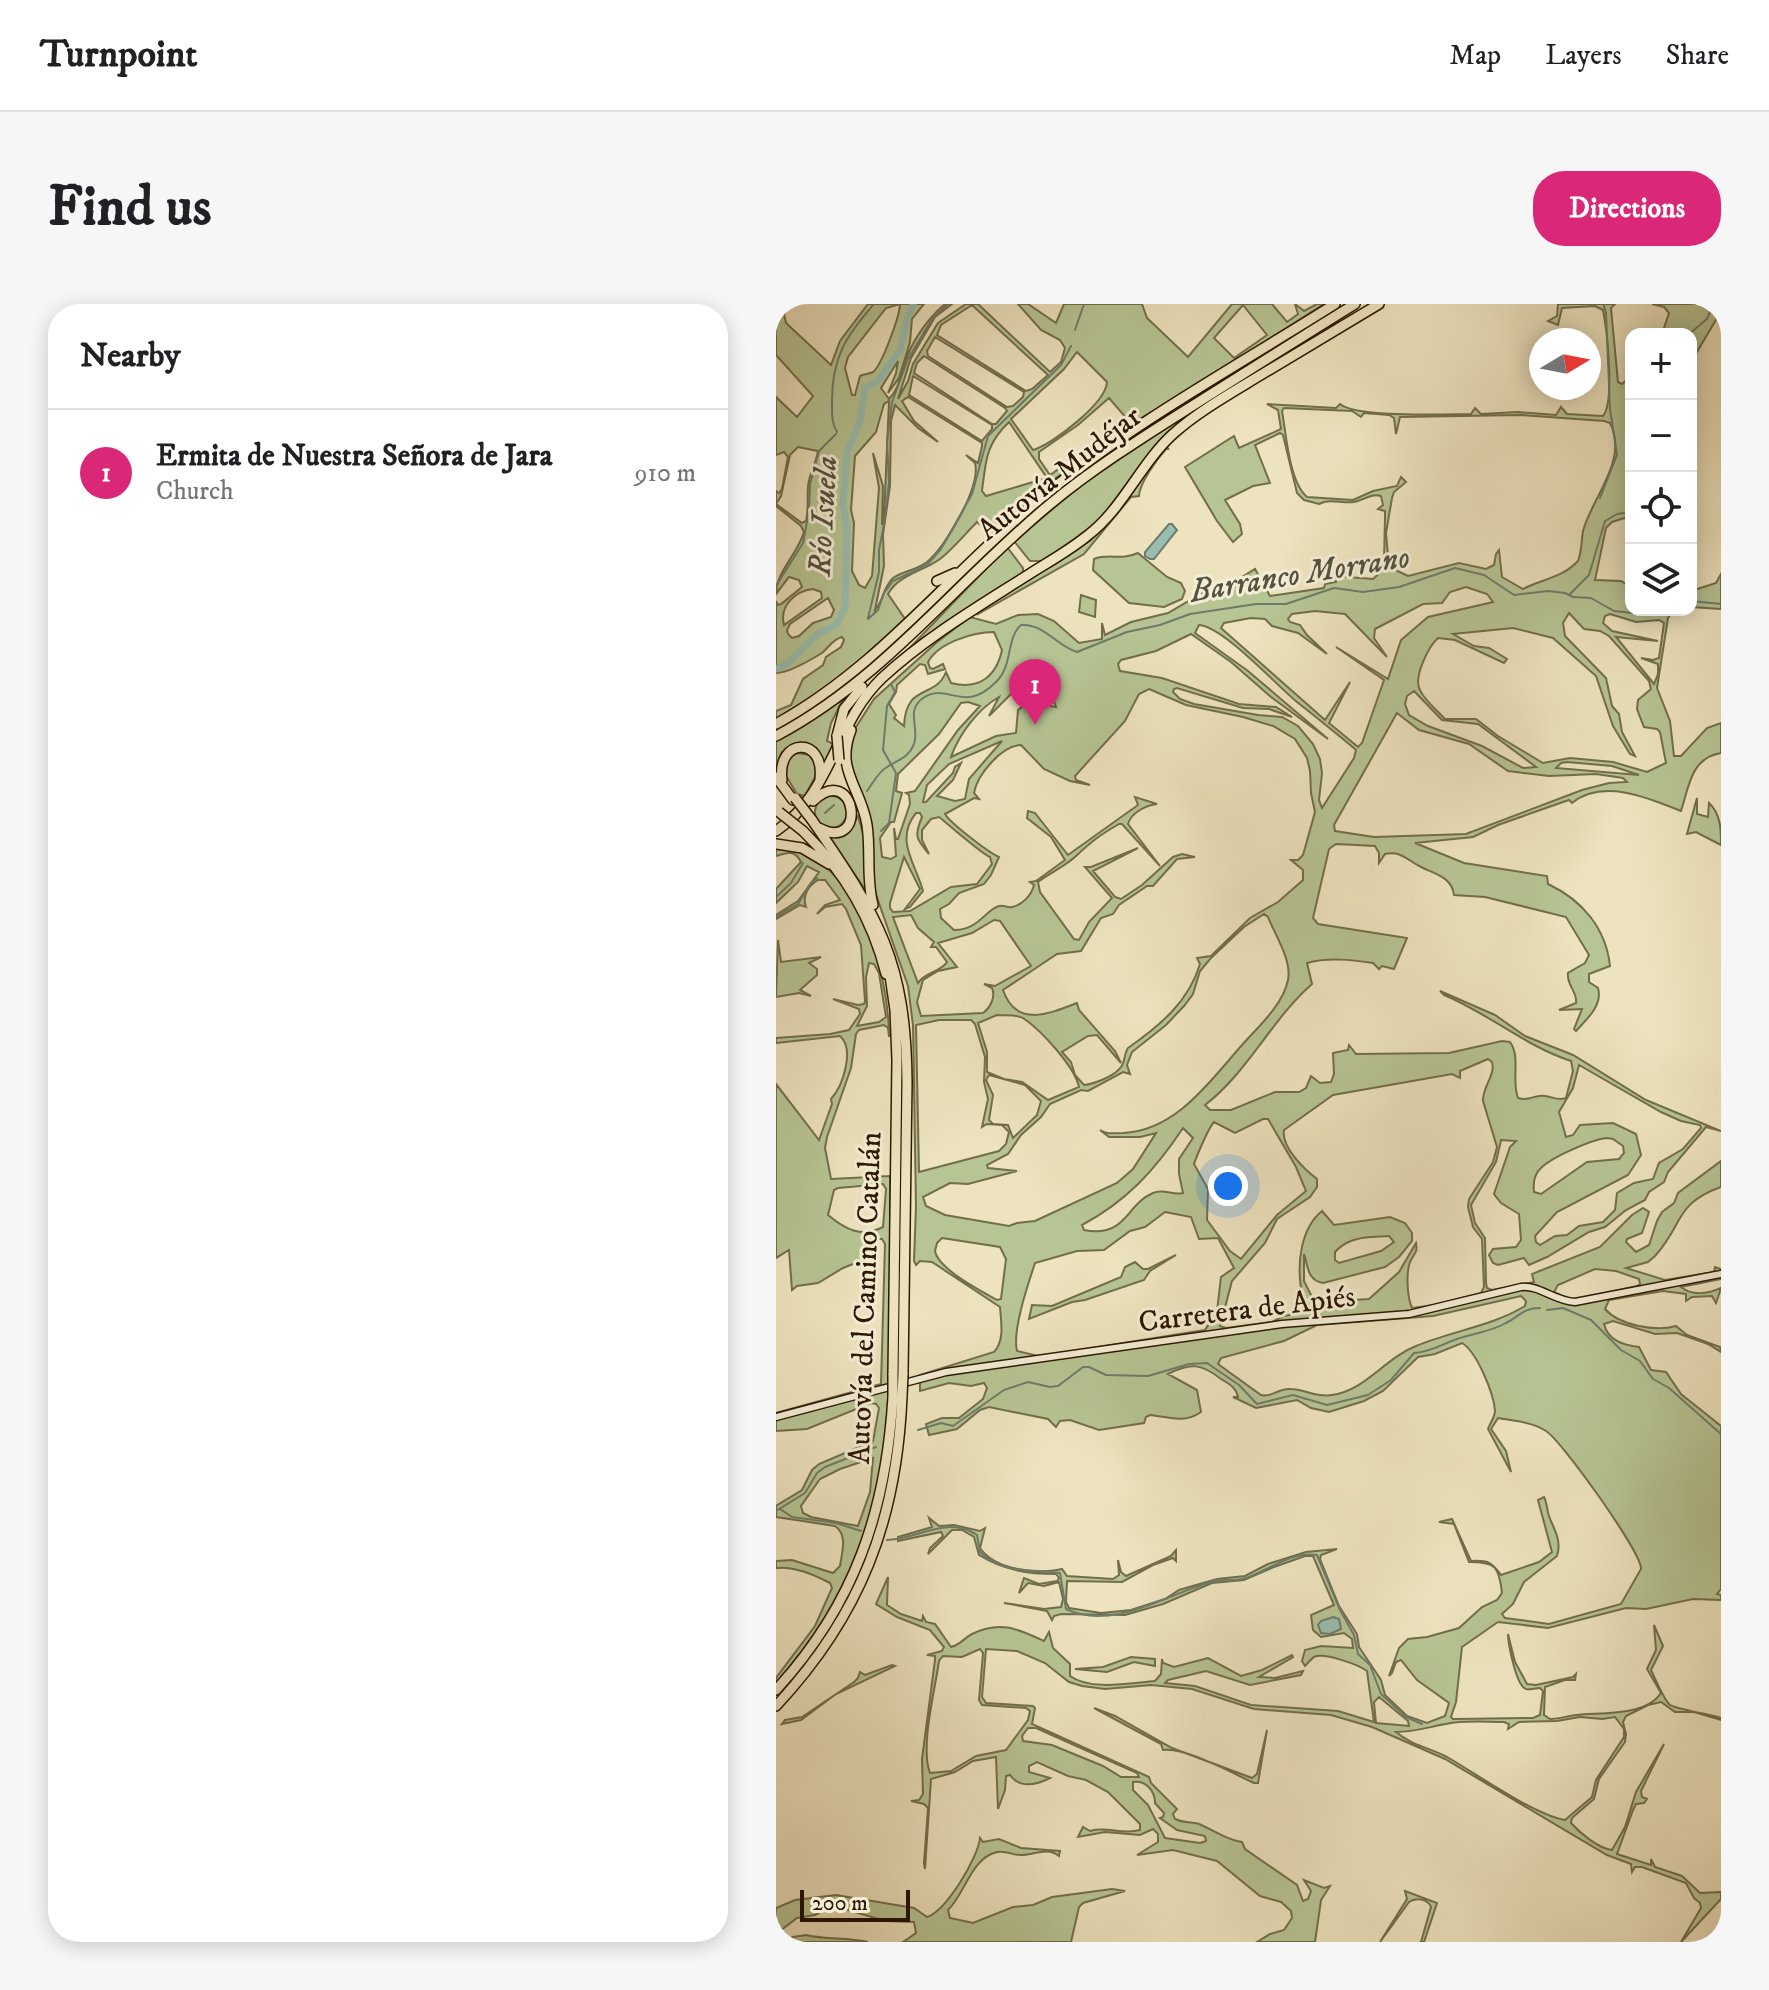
<!DOCTYPE html>
<html lang="en">
<head>
<meta charset="utf-8">
<style>
  :root { --surface:#fff; --page:#f6f6f6; --text:#202124; --muted:#757577; --line:#e0e0e0; --accent:#db2777 }
  body { margin:0; font-family:"IM FELL DW Pica",serif; background:var(--page); color:var(--text) }
  .controls { position:absolute; right:24px; top:24px; display:grid; overflow:hidden; border-radius:16px; box-shadow:0 4px 20px #0003 }
  .controls button { width:72px; height:72px; display:grid; place-items:center; padding:0; border:0; border-bottom:2px solid var(--line); background:var(--surface); color:var(--text); font:40px sans-serif }
  .compass { position:absolute; left:753px; top:24px; width:72px; height:72px; border-radius:50%; background:var(--surface); box-shadow:0 4px 20px #0003; rotate:80deg }
  .scale { position:absolute; left:24px; bottom:20px; width:110px; box-sizing:border-box; padding-left:8px; border:4px solid #2d1702; border-top:0; font-size:22px; line-height:28px; white-space:nowrap; color:#2d1702; -webkit-text-stroke:6px #f3edd5; paint-order:stroke }
  .you { position:absolute; left:452px; top:882px; width:28px; height:28px; margin:-20px; border:6px solid #fff; border-radius:50%; background:#1a73e8; box-shadow:0 0 0 12px #1a73e833 }
  .badge { display:grid; place-items:center; width:52px; height:52px; border-radius:50%; background:var(--accent); color:#fff; font-size:26px; font-weight:700 }
  .pin { position:absolute; translate:-50% -66px; filter:drop-shadow(0 2px 4px #0008) }
  .pin::after { content:''; position:absolute; top:42px; width:28px; height:24px; background:inherit; clip-path:polygon(0 0,100% 0,50% 100%) }
  .list { margin:0; padding:0; list-style:none }
  h2 { display:flex; justify-content:space-between; align-items:center; height:104px; margin:0; padding:0 32px; font-size:34px }
  h2 small { font-size:26px; font-weight:400; color:var(--muted) }
  .list li { display:grid; grid-template-columns:52px 1fr auto; gap:24px; align-items:center; box-sizing:border-box; height:128px; padding:0 32px; border-top:2px solid var(--line) }
  .list b { display:block; font-size:30px; white-space:nowrap }
  .list p { margin:0; font-size:26px; white-space:nowrap; color:var(--muted) }
  .list em { font-size:26px; font-style:normal; color:var(--muted) }
  .icon { flex:none; width:44px; height:44px; fill:none; stroke:currentColor; stroke-width:2; stroke-linecap:round; stroke-linejoin:round }
  .map { position:relative; flex:none; width:945px; height:1638px; overflow:hidden; border-radius:32px }
  header { display:flex; align-items:center; gap:48px; box-sizing:border-box; height:112px; padding:0 40px; background:var(--surface); border-bottom:2px solid var(--line) }
  header strong { font-size:38px }
  nav { display:flex; gap:44px; margin-inline-start:auto; font-size:28px }
  .intro { display:flex; align-items:center; justify-content:space-between; box-sizing:border-box; height:192px; padding:0 48px }
  h1 { margin:0; font-size:56px }
  .button { padding:20px 36px; border-radius:32px; background:var(--accent); color:#fff; font-size:28px; font-weight:700 }
  main { display:flex; gap:48px; padding:0 48px }
  aside { flex:1; background:var(--surface); border-radius:32px; box-shadow:0 4px 20px #0003 }
  .map>svg:first-child { display:block }
  .green { fill:#b7c493; stroke:#726e4a; stroke-width:2; fill-rule:evenodd }
  .water { fill:#99beaf; stroke:#6e7b6a; stroke-width:2 }
  .lines { fill:none; stroke-linecap:round; stroke-linejoin:round }
  .stream { stroke:#6e7b6a; stroke-width:2 }
  .river { stroke:#99beaf; stroke-width:7 }
  .secondary-casing { stroke:#2d1702; stroke-width:9 }
  .highway-casing { stroke:#2d1702; stroke-width:12 }
  .secondary { stroke:#f3edd5; stroke-width:6 }
  .highway { stroke:#ede3be; stroke-width:9 }
  .highway-bridge-casing { stroke:#2d1702; stroke-width:12; stroke-linecap:butt }
  .highway-bridge { stroke:#ede3be; stroke-width:9 }
  .labels { text-anchor:middle; dominant-baseline:central; stroke-width:6; stroke-linejoin:round; paint-order:stroke }
  .street-label { font-size:30px; fill:#2d1702; stroke:#f3edd5 }
  .water-label { font-size:32px; font-style:italic; fill:#53513f; stroke:#f3edd5 }
</style>
</head>
<body>
<header>
<strong>Turnpoint</strong>
<nav><a>Map</a><a>Layers</a><a>Share</a></nav>
</header>
<div class="intro"><h1>Find us</h1><a class="button">Directions</a></div>
<main>
<aside>
<h2>Nearby<small></small></h2>
<ul class="list">
<li><span class="badge">1</span><div><b>Ermita de Nuestra Señora de Jara</b><p>Church</p></div><em>910 m</em></li>
</ul>
</aside>
<div class="map">
<svg width="945" height="1638" viewBox="0 0 945 1638">
  <rect width="100%" height="100%" fill="#ede3be"/>
  <filter id="stains"><feTurbulence type="fractalNoise" baseFrequency=".0025" numOctaves="4"/><feColorMatrix values="0 0 0 0 .2 0 0 0 0 .09 0 0 0 0 .02 0 0 0 .5 -.17"/></filter>
  <radialGradient id="worn" r=".72"><stop offset=".6" stop-color="#630" stop-opacity="0"/><stop offset="1" stop-color="#630" stop-opacity=".3"/></radialGradient>
  <path class="green" d="M 0,0 L 8,10 L 10,19 L 55,61 L 64,37 L 92,0 L 148,0 L 136,15 L 134,38 L 123,74 L 112,89 L 120,69 L 122,57 L 105,84 L 113,95 C 123,85 124,72 129,59 C 135,38 152,14 169,0 L 176,0 L 159,13 L 135,54 L 122,95 L 132,77 L 137,60 L 162,19 L 190,0 L 202,0 L 274,68 L 285,58 L 289,44 L 284,36 L 265,26 L 242,0 L 252,0 L 280,19 L 288,0 L 366,0 L 371,14 L 412,53 L 456,0 L 496,0 L 511,18 L 522,10 L 519,0 L 528,7 L 541,0 L 548,0 L 323,143 L 262,187 L 215,231 L 201,218 C 189,230 177,245 164,255 C 148,267 122,271 112,290 L 129,315 C 92,354 47,387 0,415 L 0,407 L 15,401 L 27,375 L 47,361 L 50,353 L 65,343 L 68,336 L 66,333 C 57,335 53,343 46,349 C 33,357 11,369 0,369 L 0,297 L 2,301 L 5,300 L 26,283 L 23,276 L 13,273 L 0,290 C 0,268 21,251 28,228 L 25,222 L 0,202 L 0,187 L 3,189 L 6,185 L 12,153 L 8,148 L 0,151 L 0,93 L 21,113 L 37,92 L 0,51 ZM 124,0 C 124,11 106,61 97,68 C 93,70 88,70 84,72 L 79,91 L 76,91 L 69,64 L 72,53 L 110,4 ZM 196,1 L 272,71 L 256,85 L 250,87 L 161,31 L 165,21 ZM 467,1 L 491,31 L 458,54 L 438,34 ZM 159,33 L 248,88 L 247,93 L 237,102 L 231,103 L 152,52 L 151,47 ZM 301,48 L 331,78 C 330,99 277,140 257,146 L 235,115 L 288,65 ZM 148,52 L 229,104 L 231,107 L 220,120 L 216,120 L 138,69 L 141,59 ZM 137,72 L 216,121 L 216,125 L 206,137 L 133,91 ZM 132,93 L 206,139 L 206,142 L 202,159 L 190,151 L 199,159 C 205,182 170,243 151,258 C 141,266 127,267 117,274 C 107,283 107,298 99,306 L 108,262 L 107,230 L 114,182 L 115,117 L 119,101 L 142,124 L 162,138 L 138,117 L 126,97 ZM 333,94 L 352,116 L 274,171 L 263,155 L 263,148 L 302,121 ZM 113,97 L 108,214 L 106,221 L 107,182 L 97,149 L 103,184 L 96,272 L 89,284 L 83,281 L 76,267 L 78,219 L 75,206 L 79,152 L 100,128 L 108,100 ZM 233,118 L 271,174 L 210,192 L 206,187 C 210,157 209,141 233,118 ZM 22,143 L 42,147 C 40,160 33,170 32,182 C 31,194 33,205 30,217 L 26,219 L 0,200 L 5,192 L 14,151 ZM 37,285 L 45,288 L 46,294 L 8,321 C 3,302 19,287 37,285 ZM 52,294 L 58,306 L 55,313 L 37,319 L 23,332 L 16,334 L 12,330 L 11,326 L 14,320 Z
    M 782,0 L 839,0 L 835,4 L 842,78 L 846,80 L 855,72 L 855,212 L 836,218 L 830,224 L 819,276 L 845,277 L 855,283 L 855,306 L 898,306 L 892,314 L 881,384 L 894,417 L 898,452 L 905,452 L 931,424 L 945,419 L 945,449 C 915,454 913,482 905,507 C 873,494 827,474 796,499 L 793,496 L 787,498 L 722,521 L 697,533 L 639,539 L 688,559 L 771,572 L 772,580 C 806,596 830,624 834,662 L 813,670 L 813,678 L 822,684 C 827,701 811,715 800,727 L 798,725 L 806,705 L 783,706 L 800,699 C 802,688 790,681 792,669 L 809,659 L 813,651 L 790,613 L 709,593 L 678,591 C 676,573 659,570 645,563 C 632,557 625,546 609,550 L 603,559 L 603,549 L 599,542 L 560,540 L 553,545 L 537,614 L 542,620 L 631,634 L 618,665 L 606,662 L 603,665 L 597,659 C 576,656 552,653 531,659 L 536,680 C 495,716 472,768 429,801 L 434,806 L 455,806 L 499,788 L 523,788 L 530,784 L 535,772 L 544,779 L 555,778 L 558,770 L 557,749 L 572,746 L 573,741 L 580,750 L 673,749 L 726,737 L 734,738 C 745,753 735,776 742,794 C 754,798 758,790 769,792 C 779,793 780,797 790,794 L 797,767 L 795,757 C 749,742 712,709 668,691 L 664,687 L 719,711 L 749,732 L 797,751 L 870,796 L 945,827 L 930,823 L 892,868 L 888,878 L 873,888 L 869,896 L 850,906 L 829,923 L 813,928 L 771,953 L 753,961 L 748,954 L 722,961 L 717,959 L 713,951 L 717,945 L 740,943 L 745,936 L 743,910 L 725,899 L 718,890 L 734,843 L 740,837 L 725,836 L 720,858 L 695,901 L 699,919 L 709,934 L 710,979 L 711,984 L 716,986 L 758,978 L 756,970 L 824,943 L 856,911 L 867,904 L 873,908 L 866,929 L 851,935 L 850,938 L 860,948 L 873,941 L 881,917 L 886,908 L 898,899 L 902,889 L 945,857 L 945,883 C 898,900 908,920 879,952 L 872,958 L 850,964 L 889,976 L 938,968 L 939,963 L 945,965 L 945,975 L 905,983 C 916,992 932,990 945,984 L 940,999 L 936,992 L 916,993 L 910,997 L 910,990 L 887,987 L 833,996 L 829,1005 C 843,1021 879,1028 900,1022 L 911,1031 L 944,1043 L 945,1048 L 932,1040 L 901,1029 L 879,1030 L 837,1017 L 828,1020 C 832,1037 848,1041 863,1043 L 875,1066 L 890,1068 L 905,1090 L 945,1122 L 945,1285 L 941,1290 L 945,1291 L 945,1296 L 917,1295 L 870,1305 L 850,1304 L 772,1324 L 722,1318 L 686,1343 L 680,1398 L 675,1413 L 677,1415 L 757,1414 L 764,1411 L 767,1387 L 764,1384 C 759,1384 754,1386 750,1385 C 740,1382 732,1339 732,1330 L 739,1358 L 751,1380 L 760,1381 L 797,1373 L 800,1370 L 799,1376 L 789,1376 L 769,1383 L 768,1411 L 774,1415 C 783,1415 791,1412 800,1411 C 824,1408 869,1413 885,1389 L 871,1365 L 880,1346 L 878,1321 L 887,1342 L 875,1366 C 879,1374 888,1396 894,1401 C 898,1404 935,1411 945,1414 L 945,1416 L 918,1408 L 899,1408 L 885,1398 L 872,1401 L 850,1412 L 847,1418 L 850,1430 L 849,1438 L 823,1475 L 818,1495 L 796,1514 L 795,1519 C 805,1530 822,1544 836,1546 L 849,1523 L 860,1488 L 888,1440 L 865,1487 L 866,1493 L 871,1495 L 868,1499 L 860,1500 L 857,1506 L 841,1550 L 875,1561 L 875,1555 L 879,1563 L 906,1572 L 924,1589 L 945,1588 L 945,1595 L 905,1638 L 925,1604 L 924,1599 L 918,1594 L 910,1579 L 866,1563 L 859,1563 L 856,1568 L 855,1560 L 831,1551 L 669,1455 L 596,1423 L 555,1411 L 478,1405 L 416,1385 L 375,1381 L 329,1385 L 306,1382 L 293,1378 L 269,1359 L 241,1347 L 210,1345 L 206,1393 L 210,1399 L 257,1402 L 259,1404 L 256,1420 L 373,1473 L 375,1479 L 401,1505 L 397,1510 L 399,1515 C 407,1519 417,1518 423,1520 C 438,1526 450,1536 466,1538 L 469,1545 L 521,1581 L 527,1597 L 532,1595 L 535,1587 L 528,1576 L 548,1584 L 554,1582 L 545,1596 L 539,1638 L 481,1638 L 494,1630 L 508,1626 L 516,1614 L 515,1607 L 505,1598 L 484,1592 L 441,1557 L 397,1546 L 361,1551 L 382,1538 L 382,1530 L 377,1525 L 364,1531 L 329,1528 L 302,1533 L 307,1523 L 314,1527 C 330,1522 347,1531 364,1526 L 364,1520 L 332,1488 L 310,1476 L 292,1472 L 261,1458 L 253,1462 L 253,1468 L 274,1474 C 260,1481 244,1485 234,1471 L 230,1472 L 229,1486 L 222,1505 L 220,1453 L 197,1457 L 179,1468 L 155,1475 L 149,1565 L 148,1559 L 152,1504 L 148,1500 L 135,1497 L 143,1496 L 147,1490 L 146,1455 L 159,1356 L 159,1352 L 151,1351 L 166,1347 L 168,1343 L 154,1326 L 121,1313 L 100,1300 L 112,1273 L 111,1301 L 125,1310 L 146,1317 L 147,1312 L 150,1318 L 159,1320 L 175,1343 C 184,1341 188,1334 196,1330 C 224,1316 242,1325 268,1337 L 273,1328 L 277,1344 L 294,1360 L 294,1372 C 315,1387 354,1379 379,1377 L 385,1370 L 386,1355 L 387,1359 L 398,1363 L 432,1354 L 465,1372 L 486,1366 L 516,1351 L 517,1353 L 483,1373 L 499,1374 L 527,1367 L 525,1371 L 474,1381 L 430,1367 L 392,1376 L 389,1379 L 419,1382 L 475,1401 L 562,1407 L 598,1418 L 591,1367 C 583,1361 548,1348 538,1353 C 536,1354 530,1361 529,1362 L 526,1357 L 529,1346 L 545,1342 L 577,1344 L 576,1335 L 568,1329 L 545,1333 L 537,1326 L 535,1311 L 558,1301 L 537,1252 L 529,1252 L 498,1263 L 468,1276 L 436,1279 L 387,1300 L 349,1311 L 285,1310 L 278,1312 L 276,1316 L 271,1307 L 228,1299 L 268,1305 L 285,1303 L 287,1295 L 283,1278 L 268,1282 L 252,1279 L 243,1289 L 248,1274 L 263,1280 L 281,1277 L 283,1274 L 280,1270 C 252,1270 227,1266 203,1251 L 198,1233 L 186,1226 L 176,1226 L 152,1250 L 154,1244 L 167,1232 L 165,1228 L 122,1237 L 122,1233 L 156,1223 L 153,1214 L 163,1222 L 178,1221 L 204,1227 L 209,1224 L 204,1244 C 219,1266 262,1271 286,1265 L 291,1272 L 337,1275 L 343,1271 L 342,1256 L 345,1268 L 350,1272 L 395,1252 L 400,1246 L 400,1257 L 397,1254 L 377,1261 L 346,1278 L 291,1277 L 290,1298 L 293,1304 L 325,1309 L 355,1306 L 389,1295 L 403,1286 L 441,1275 L 469,1272 L 492,1260 L 530,1248 L 561,1245 L 545,1251 L 544,1255 L 563,1302 L 581,1330 L 583,1343 L 605,1376 L 609,1391 L 631,1412 L 651,1419 L 669,1412 L 673,1399 L 641,1376 L 625,1356 L 620,1358 L 616,1369 L 613,1372 L 623,1344 L 632,1335 L 651,1333 L 683,1324 L 706,1303 L 721,1296 L 726,1289 C 723,1262 719,1258 693,1258 L 678,1220 L 663,1218 L 676,1215 L 695,1257 C 711,1256 715,1257 725,1271 L 763,1258 L 776,1248 L 762,1196 L 768,1193 C 771,1199 771,1206 773,1212 C 778,1226 786,1236 781,1252 L 748,1278 L 737,1300 L 726,1310 L 729,1314 L 773,1320 L 845,1300 L 865,1265 C 866,1249 786,1137 770,1127 C 756,1118 739,1117 722,1114 L 715,1125 L 730,1147 L 735,1168 L 712,1125 C 714,1119 719,1113 719,1107 C 718,1090 701,1048 686,1039 L 659,1050 L 642,1053 L 607,1087 L 588,1097 L 553,1108 L 535,1104 L 521,1096 L 480,1104 L 457,1093 L 462,1093 C 460,1083 453,1080 445,1075 C 426,1060 415,1058 392,1070 L 421,1086 L 425,1108 C 408,1120 393,1113 374,1111 L 370,1113 L 368,1119 L 323,1126 L 294,1116 L 284,1117 L 280,1123 L 272,1115 L 213,1103 L 204,1106 L 181,1125 L 153,1131 L 150,1120 L 166,1114 L 183,1114 L 207,1095 L 211,1084 L 208,1079 L 195,1082 L 173,1079 L 144,1087 L 144,1071 L 218,1048 C 229,1036 225,1018 224,1003 L 156,958 L 144,957 L 140,961 L 138,957 L 140,903 L 137,721 L 132,682 L 97,582 L 97,541 L 72,462 L 73,444 L 80,423 L 98,395 L 160,339 L 194,313 L 220,320 L 242,311 L 262,310 L 278,317 L 303,339 L 326,335 L 326,319 L 329,331 L 355,318 L 392,309 L 433,285 L 466,273 L 479,265 L 494,292 L 548,284 L 549,280 L 560,278 L 560,272 L 597,275 L 607,266 L 608,259 L 609,213 L 609,207 L 602,205 L 607,201 L 605,192 C 594,189 589,196 578,198 C 566,200 555,194 543,200 L 528,196 L 521,189 L 507,131 L 504,129 L 479,141 L 494,179 L 477,182 L 449,196 L 464,220 L 466,230 L 457,238 L 441,217 L 409,163 L 458,132 L 463,144 L 505,125 L 502,106 L 491,100 L 560,104 L 564,100 C 581,114 669,110 695,110 L 699,104 L 705,110 L 742,108 L 780,111 L 785,103 L 791,110 L 827,112 C 839,98 831,26 827,6 L 819,2 L 786,4 L 782,21 L 772,17 L 781,12 ZM 508,104 L 576,107 L 585,113 L 588,109 L 613,111 L 618,114 L 620,130 L 624,113 L 746,111 L 828,117 L 834,119 C 853,156 816,193 807,227 C 805,238 806,247 802,257 C 786,274 766,275 747,285 L 726,273 L 723,246 L 720,250 L 718,261 L 710,265 L 683,259 L 632,272 L 613,263 L 610,229 L 616,194 L 618,188 L 630,178 L 625,173 L 621,182 L 597,187 L 577,196 L 531,193 C 513,178 510,129 506,107 ZM 690,283 L 711,290 L 717,298 L 652,313 L 625,336 L 612,375 L 560,343 L 608,376 L 586,439 L 582,443 L 553,419 L 574,378 L 549,416 L 445,324 L 448,319 L 475,314 L 489,315 L 496,322 L 522,329 L 551,350 L 531,331 L 524,321 L 514,318 L 512,315 L 516,310 L 539,307 L 569,310 L 611,353 L 598,334 L 599,325 L 647,300 L 666,299 L 674,288 ZM 793,309 L 808,325 L 824,327 L 833,332 L 873,377 L 875,385 L 862,396 L 861,405 L 868,423 L 881,425 L 884,428 L 890,459 L 871,468 L 837,458 L 794,454 L 767,459 L 722,432 L 700,415 L 669,415 C 662,407 648,396 644,386 C 637,374 652,343 662,334 L 679,336 L 728,359 L 731,355 L 713,344 L 698,342 L 677,330 L 737,324 L 777,334 L 820,372 L 837,422 L 854,450 L 859,452 L 846,428 L 843,410 L 836,402 L 830,374 L 789,332 L 787,319 ZM 834,310 L 860,318 L 883,316 L 888,319 L 883,354 L 877,356 L 865,354 L 882,360 L 882,370 L 878,380 L 840,333 L 882,337 L 836,327 L 827,319 L 829,312 ZM 423,321 C 448,323 500,381 521,398 C 541,414 560,429 580,446 L 578,454 L 546,504 L 543,496 L 546,469 L 544,455 L 537,440 L 522,422 L 506,413 L 482,411 L 418,400 L 404,395 L 397,388 L 398,385 L 401,384 L 467,404 L 493,405 L 516,413 L 500,403 L 463,400 L 386,374 L 344,367 L 342,360 L 345,356 L 380,347 L 415,330 L 455,358 L 495,393 L 552,435 L 472,367 L 419,329 ZM 218,328 L 226,346 C 220,373 203,386 175,379 L 170,368 C 159,396 130,378 128,422 L 118,414 L 120,411 L 113,400 L 120,388 L 121,381 L 144,360 L 149,361 L 152,370 L 169,365 L 167,360 L 157,365 L 154,364 L 152,358 C 162,339 197,328 218,328 ZM 259,374 L 271,377 L 280,403 C 265,401 255,394 242,406 L 240,429 L 220,432 L 175,453 C 183,430 202,405 223,393 L 213,412 L 236,389 ZM 373,385 L 410,401 L 467,413 L 497,422 L 519,435 L 531,454 L 534,467 L 535,489 L 539,508 L 527,551 L 522,556 L 515,556 L 527,566 L 527,576 L 502,598 L 474,614 L 435,652 L 421,654 L 424,660 C 413,697 385,721 352,744 C 348,750 349,758 345,763 C 339,772 318,780 308,781 L 299,771 L 295,758 L 286,748 L 312,732 L 321,731 L 345,759 L 339,747 L 303,706 L 301,699 C 273,710 240,724 227,686 L 281,650 L 305,647 L 325,614 L 337,610 L 343,601 L 371,582 L 377,582 L 401,555 L 419,553 L 406,550 L 397,553 L 366,581 L 345,595 L 339,593 L 317,567 L 362,544 L 315,563 L 309,563 L 336,594 L 313,618 L 303,636 L 298,635 L 264,588 L 262,578 C 274,569 291,561 300,552 C 316,537 324,531 343,520 L 346,520 L 384,562 L 352,520 C 355,509 370,501 381,500 L 359,493 L 362,501 L 292,551 L 259,509 L 252,507 L 251,514 L 275,533 L 289,556 L 260,577 L 254,578 L 258,581 C 256,590 247,601 236,603 C 232,604 228,601 223,602 C 209,606 203,626 178,626 L 165,614 L 164,605 L 173,600 L 183,589 L 208,580 L 215,571 L 223,553 C 212,548 174,519 169,510 L 198,494 L 203,495 L 198,489 C 201,471 226,441 245,441 L 268,465 L 294,477 L 314,481 L 300,476 L 299,472 L 349,417 L 363,390 ZM 638,387 L 666,416 L 702,420 L 760,463 L 747,464 L 706,442 L 652,422 L 633,411 L 629,400 L 631,392 ZM 192,398 L 204,402 L 182,426 L 139,487 L 130,489 L 133,491 L 134,500 L 122,535 L 120,535 L 118,524 L 120,552 L 115,555 L 106,553 L 104,534 L 115,518 L 118,518 L 126,489 L 120,487 L 122,470 L 163,430 L 185,399 ZM 621,409 L 643,426 L 693,440 L 732,467 L 773,472 L 820,470 L 847,474 L 851,478 L 833,479 L 806,486 L 690,530 L 598,533 L 559,527 L 558,521 ZM 226,437 L 193,475 L 189,495 L 179,497 L 161,492 L 177,476 L 185,459 L 179,463 L 177,469 L 150,498 L 147,498 L 151,481 L 173,460 ZM 791,458 L 836,462 L 863,471 L 780,464 L 785,459 ZM 140,509 L 144,509 L 146,513 C 138,532 140,535 153,550 L 146,536 L 146,526 L 155,515 L 163,513 C 172,520 206,550 214,553 L 216,560 L 201,580 L 175,583 L 134,607 L 117,608 L 114,604 L 114,599 L 128,553 L 144,585 L 129,605 L 134,603 L 147,587 C 140,560 118,536 140,509 ZM 488,610 L 492,613 C 499,631 516,656 512,676 C 507,701 482,723 466,741 C 434,777 400,827 347,829 C 338,829 332,831 324,826 L 333,833 L 364,833 L 380,829 L 357,865 L 341,879 L 259,917 L 241,919 L 233,922 L 169,911 L 150,902 L 147,893 L 174,879 L 192,880 L 241,867 L 212,864 L 211,861 L 232,850 L 245,831 L 265,813 L 274,800 L 305,786 L 312,787 L 347,768 L 354,770 L 351,761 L 356,748 L 390,721 L 408,702 L 417,690 L 424,667 L 435,654 L 468,623 ZM 135,611 L 142,624 L 158,638 L 155,643 L 160,643 L 171,658 C 165,668 149,668 142,679 L 117,613 ZM 218,616 L 224,617 L 255,662 L 219,682 L 208,680 L 216,684 C 220,693 214,704 207,709 L 145,712 L 141,698 L 147,676 L 162,667 L 181,663 L 162,639 L 196,629 ZM 221,711 C 229,712 240,710 247,714 C 265,726 299,763 303,783 L 272,796 L 246,778 L 228,775 L 211,768 L 211,748 L 202,719 ZM 163,716 L 195,716 L 199,720 L 209,753 L 208,778 L 212,795 L 206,823 L 211,820 L 226,821 L 233,828 L 230,840 L 223,847 L 143,868 L 140,721 ZM 712,755 L 716,758 C 720,771 706,783 707,797 L 721,843 L 717,858 L 693,895 L 692,903 L 697,923 L 706,935 L 708,983 L 705,989 L 658,1001 L 636,1004 C 631,993 630,969 634,958 C 638,949 642,949 640,939 L 623,968 L 593,995 C 577,995 551,1001 538,997 L 528,977 L 528,950 C 532,962 531,976 547,979 L 609,963 L 623,953 L 636,937 L 636,929 L 629,919 L 614,913 L 558,921 L 546,907 C 525,924 521,958 525,984 C 527,992 533,998 534,1007 L 508,1012 L 496,1018 L 450,1024 L 444,1022 L 456,977 L 489,939 L 501,915 L 534,893 L 541,883 L 541,875 C 528,865 505,843 508,826 L 557,791 L 676,770 L 684,774 L 684,767 ZM 803,761 L 885,808 L 905,817 L 924,821 L 925,824 L 907,845 L 883,859 L 877,875 L 858,879 L 841,889 L 839,906 L 827,918 L 803,922 L 791,931 L 779,932 L 764,941 L 760,938 L 759,932 L 781,908 L 852,871 L 865,851 L 860,830 L 837,819 L 804,821 L 797,831 L 790,833 L 783,808 L 797,784 ZM 213,771 L 249,781 L 265,797 L 261,811 L 237,834 L 232,821 L 217,820 L 213,816 L 217,791 L 210,776 ZM 487,815 L 492,815 L 520,863 L 530,887 L 501,911 L 465,955 L 454,947 L 431,916 L 432,885 L 418,860 C 421,851 433,823 438,818 L 459,829 ZM 407,824 L 417,834 L 403,855 L 403,870 L 407,889 C 397,892 388,884 377,889 C 349,901 351,934 308,926 L 306,921 C 351,897 379,866 407,824 ZM 830,834 L 837,835 L 847,842 L 848,849 L 843,855 L 811,858 L 765,890 L 758,888 C 757,879 758,870 765,864 C 776,853 815,836 830,834 ZM 389,908 L 415,913 L 423,935 L 442,934 L 458,964 L 445,973 L 441,1007 L 429,1026 L 272,1051 L 262,1052 L 241,1047 C 236,1027 252,980 259,959 L 301,947 L 328,946 L 354,927 L 369,923 ZM 595,933 L 613,932 L 618,938 L 605,947 L 563,959 L 559,956 L 559,948 C 569,937 581,934 595,933 ZM 166,934 L 224,943 L 230,955 L 225,995 L 221,996 C 205,987 162,965 159,947 L 161,939 ZM 819,965 L 840,967 L 863,975 L 864,980 L 861,982 L 795,996 L 778,988 L 782,981 ZM 745,992 L 750,997 L 749,1002 C 716,1022 676,1027 640,1042 C 609,1054 590,1086 556,1091 C 541,1094 528,1085 514,1085 C 502,1084 496,1094 485,1091 L 442,1060 L 445,1054 L 508,1037 L 541,1021 L 657,1012 ZM 204,1345 L 207,1349 L 203,1396 L 206,1401 L 250,1404 L 254,1407 L 252,1416 L 230,1446 L 200,1452 L 175,1467 L 154,1469 C 144,1443 159,1386 163,1357 L 167,1352 L 186,1353 ZM 603,1393 L 632,1417 L 633,1422 L 600,1419 L 598,1398 ZM 804,1413 L 826,1415 L 839,1413 L 848,1425 L 848,1433 L 820,1476 L 816,1493 L 789,1516 C 758,1511 701,1470 671,1453 C 654,1444 635,1441 620,1428 C 639,1428 652,1423 670,1420 C 688,1416 709,1418 728,1418 L 733,1420 L 732,1425 L 743,1418 L 781,1417 ZM 252,1424 L 260,1424 L 361,1469 L 363,1473 L 345,1473 L 327,1462 L 276,1441 L 247,1437 L 246,1432 ZM 357,1478 C 370,1476 379,1487 379,1499 L 388,1509 L 387,1513 L 384,1514 L 401,1526 L 429,1532 L 430,1537 L 424,1539 L 389,1534 L 372,1501 L 357,1486 Z
    M 876,0 L 945,0 L 941,14 L 915,58 L 915,30 L 886,30 L 893,9 L 888,3 Z
    M 413,109 L 415,112 L 373,150 L 323,217 L 268,257 L 254,257 L 238,237 L 308,179 Z
    M 389,143 L 393,145 L 390,145 C 381,155 363,180 363,192 L 355,193 L 308,250 L 202,310 L 203,306 L 315,236 Z
    M 231,243 L 247,264 L 247,269 L 123,355 Z
    M 362,249 L 391,273 L 405,279 L 409,287 L 406,295 L 388,303 L 353,299 L 317,266 L 318,255 C 334,249 344,257 362,249 Z
    M 945,270 L 945,305 L 915,303 L 915,287 L 940,279 Z
    M 305,291 L 320,296 L 319,313 L 303,308 Z
    M 67,395 L 55,419 L 51,437 L 57,440 L 49,461 L 39,444 L 19,441 L 6,448 L 0,461 L 0,437 Z
    M 22,449 L 33,451 L 40,460 L 40,471 L 29,492 L 21,490 L 10,472 L 9,460 L 16,451 Z
    M39 508a16 16 0 1 1 32 0a16 16 0 1 1-32 0Z
    M 921,494 L 921,510 L 932,513 L 933,499 C 945,510 945,526 945,541 L 920,528 L 911,530 Z
    M 82,512 L 88,533 L 91,588 L 52,532 L 73,527 Z
    M 0,545 C 81,544 113,670 113,733 L 112,724 L 108,721 L 83,726 L 80,730 L 75,764 L 51,833 L 49,844 L 55,875 L 114,872 L 114,885 C 113,1017 128,1163 66,1285 C 48,1320 25,1350 0,1380 L 0,1374 L 39,1322 L 56,1284 L 54,1279 C 39,1271 17,1262 0,1264 L 0,1257 L 16,1256 L 57,1269 L 64,1262 C 66,1248 72,1231 59,1222 L 0,1213 L 0,1202 L 26,1186 L 36,1166 L 43,1160 L 97,1137 L 103,1104 L 100,1100 L 95,1099 L 31,1125 L 0,1127 L 0,1109 L 105,1080 L 109,940 L 106,935 L 102,935 L 98,942 L 97,952 L 67,964 L 42,979 L 21,982 L 16,986 L 13,946 L 0,954 L 0,780 L 43,836 L 56,800 L 55,795 C 67,782 79,745 64,732 L 0,739 L 0,734 L 54,730 L 73,726 L 84,710 L 83,705 L 57,695 L 82,701 L 88,700 L 89,697 L 85,641 L 70,605 L 66,600 L 49,603 L 41,610 L 49,601 L 64,596 L 49,576 L 42,576 C 32,582 26,592 30,603 L 24,601 L 0,615 L 0,611 L 22,597 L 43,568 L 31,562 L 22,578 L 0,599 L 0,585 L 25,558 C 19,546 12,548 0,552 ZM 93,659 L 98,660 L 103,669 L 110,713 L 103,718 L 81,722 L 91,702 L 90,673 ZM 107,880 L 110,885 L 107,923 C 86,934 70,926 52,911 L 58,886 L 62,884 ZM 97,1154 L 94,1188 L 82,1222 L 35,1213 L 27,1209 L 25,1202 L 44,1175 L 64,1165 Z
    M 2,636 L 5,658 L 45,653 L 33,659 L 41,665 L 41,671 L 24,686 L 35,692 L 23,689 L 0,693 Z
    M 400,951 L 374,967 L 368,976 L 309,996 L 296,998 L 253,1015 L 256,1001 L 276,1002 L 345,973 L 349,963 L 359,958 L 367,965 L 372,965 Z
    M 355,1353 L 379,1355 L 379,1362 L 358,1358 L 331,1368 L 299,1365 L 327,1363 Z
    M 116,1361 L 119,1362 L 60,1390 L 25,1416 L 6,1420 L 9,1416 L 26,1413 L 78,1378 L 82,1374 L 84,1368 L 89,1371 Z
    M 318,1404 L 339,1412 L 396,1444 L 476,1474 L 481,1470 L 491,1426 L 482,1479 L 478,1479 C 456,1469 410,1443 387,1446 L 385,1440 Z
    M 204,1534 L 207,1538 L 223,1535 L 245,1544 L 284,1547 L 283,1552 C 272,1543 260,1550 246,1551 C 238,1552 230,1546 221,1548 C 195,1554 189,1590 172,1606 L 174,1614 L 197,1619 L 237,1603 L 257,1601 L 276,1593 L 336,1585 L 349,1587 L 307,1599 L 303,1603 L 295,1638 L 127,1638 L 140,1629 L 138,1618 L 109,1617 L 62,1603 L 54,1603 L 39,1611 L 21,1614 L 0,1630 L 0,1604 L 19,1596 L 60,1591 L 138,1604 L 151,1613 C 170,1607 202,1554 204,1534 Z
    M 629,1587 L 661,1599 L 648,1638 L 645,1638 L 655,1603 C 652,1595 640,1593 633,1598 L 604,1638 L 631,1595 Z
    M 30,1631 C 51,1636 71,1633 92,1638 L 9,1638 L 17,1633 Z"/>
  <path class="water" d="M 393,220 L 396,220 L 401,226 L 378,255 L 374,255 L 369,252 L 369,248 Z
    M 557,1313 L 563,1315 L 565,1325 L 554,1330 L 545,1329 L 542,1321 L 545,1317 Z"/>
  <g class="lines">
    <path class="stream" d="M 299,26 L 308,0
      M 913,30 L 931,15 L 937,0
      M 61,128 C 55,118 56,108 56,97 C 56,53 70,32 98,0
      M 824,194 L 841,151 L 834,105 L 830,9 L 828,2
      M 0,282 L 27,239 L 33,207 L 34,180 L 43,147 L 60,130
      M 794,290 L 813,271 L 829,217 L 841,210 L 855,208
      M 915,297 L 945,300
      M 92,314 L 103,268 L 103,246 L 109,215 L 113,178 L 111,137 L 116,98 L 132,55 L 156,15 L 172,0
      M 92,315 L 102,306 L 108,289 L 117,277 L 151,261 L 165,245 L 196,190 L 212,132 L 285,61 L 295,42
      M 91,487 C 97,479 102,468 111,463 C 122,455 132,455 138,440 C 144,423 129,407 147,394 C 173,377 187,412 221,377 C 237,361 230,334 245,321 C 267,319 281,342 301,348 L 351,328 L 384,321 L 414,310 L 480,300 L 510,300 L 558,284 L 587,288 L 623,283 L 679,264 L 708,271 L 738,291 L 772,287 L 789,289 L 797,293 L 815,294 L 838,307 L 856,309 L 877,306
      M 49,509 L 58,501
      M 105,527 L 113,519 L 120,469 L 107,446 L 111,402 L 119,388 L 115,380
      M 0,593 L 15,579 L 27,559
      M 0,613 L 22,600 L 35,579 L 41,574
      M 771,1006 L 787,1004 L 815,1016 L 845,1046 L 864,1057 L 877,1075 L 893,1084 L 945,1130
      M 142,1126 L 165,1119 L 177,1122 L 228,1086 L 252,1078 L 274,1083 L 282,1082 L 307,1063 L 313,1063 L 330,1071 L 372,1072 L 413,1060 L 431,1059 L 463,1081 L 481,1100 L 517,1091 L 551,1101 L 592,1091 L 615,1076 L 638,1049 C 655,1048 666,1040 681,1035 C 698,1029 714,1028 730,1019 C 744,1012 747,1004 764,1004
      M 4,1205 L 16,1213 L 60,1219 L 85,1227
      M 0,1207 L 29,1189 L 41,1169 L 49,1163 L 100,1143
      M 111,1236 C 142,1235 171,1211 201,1231 L 204,1248 C 225,1270 257,1265 284,1269 L 290,1305 C 338,1328 394,1288 439,1277 C 450,1274 460,1278 470,1274 C 492,1266 517,1247 541,1251 L 564,1306 L 578,1331 L 582,1350 L 594,1361 L 605,1390 L 630,1413 L 646,1420"/>
    <path class="river" d="M 0,365 L 11,360 L 42,330 L 60,321 L 69,304 L 71,226 L 67,200 L 71,148 L 84,117 L 89,84 L 102,77 L 124,46 L 131,15 L 137,0"/>
    <g class="secondary-casing">
      <path id="secondary" d="M 0,1113 L 170,1068 L 506,1020 L 633,1010 L 745,983 C 764,981 778,997 799,998 L 945,970"/>
    </g>
    <g class="highway-casing">
      <path id="highway" d="M 161,277 L 179,269
        M 0,420 C 104,363 175,268 266,193 C 356,119 461,62 559,0
        M 75,426 C 59,467 85,483 91,521 C 95,548 90,575 97,601
        M 0,432 C 108,375 181,277 273,201 C 320,162 372,130 424,97 C 475,65 527,32 579,0
        M 61,432 L 68,405 L 86,383
        M 0,473 L 17,496
        M 6,476 C 0,434 49,431 44,475
        M 37,497 C 80,456 93,550 43,524
        M 36,516 C 103,613 130,657 131,778 L 127,1070
        M 0,527 C 57,488 58,420 106,374 C 150,333 205,301 255,269 C 274,257 294,246 311,232 C 347,205 364,160 397,130 C 424,106 457,88 488,69 C 526,46 564,23 603,0
        M 27,527 C 68,567 96,614 110,670
        M 0,540 L 26,544 L 53,560
        M 113,665 L 119,706 L 121,756 L 117,1071
        M 0,1386 C 79,1300 110,1207 117,1093
        M 0,1402 C 85,1311 121,1216 126,1092"/>
    </g>
    <use href="#secondary" class="secondary"/>
    <use href="#highway" class="highway"/>
    <g class="highway-bridge-casing">
      <path id="highway-bridge" d="M 61,432 L 63,456
        M 19,494 L 36,516
        M 3,508 L 27,527
        M 126,1092 L 127,1070
        M 117,1093 L 117,1071"/>
    </g>
    <use href="#highway-bridge" class="highway-bridge"/>
  </g>
  <g class="labels">
    <g class="street-label">
      <text transform="translate(284 170) rotate(-38)">Autovía Mudéjar</text>
      <text transform="translate(90 994) rotate(-88)">Autovía del Camino Catalán</text>
      <text transform="translate(471 1006) rotate(-7)">Carretera de Apiés</text>
    </g>
    <g class="water-label">
      <text transform="translate(48 212) rotate(-87)">Río Isuela</text>
      <text transform="translate(524 271) rotate(-9)">Barranco Morrano</text>
    </g>
  </g>
  <rect width="100%" height="100%" filter="url(#stains)"/>
  <rect width="100%" height="100%" fill="url(#worn)"/>
</svg>
<div class="controls">
<button>+</button>
<button>−</button>
<button><svg class="icon" aria-label="locate" viewBox="0 0 24 24"><circle cx="12" cy="12" r="6"/><path d="M12 2v4M12 18v4M2 12h4M18 12h4"/></svg></button>
<button><svg class="icon" aria-label="layers" viewBox="0 0 24 24"><path d="M12 4l9 5-9 5-9-5zM3 14l9 5 9-5"/></svg></button>
</div>
<svg class="compass" viewBox="-18 -18 36 36"><path d="M0-13l5 13h-10z" fill="#e53935"/><path d="M0 13l5-13h-10z" fill="#757577"/></svg>
<div class="scale">200 m</div>
<div class="you"></div>
<div class="pin badge" style="left:259px;top:421px">1</div>
</div>
</main>
</body>
</html>
